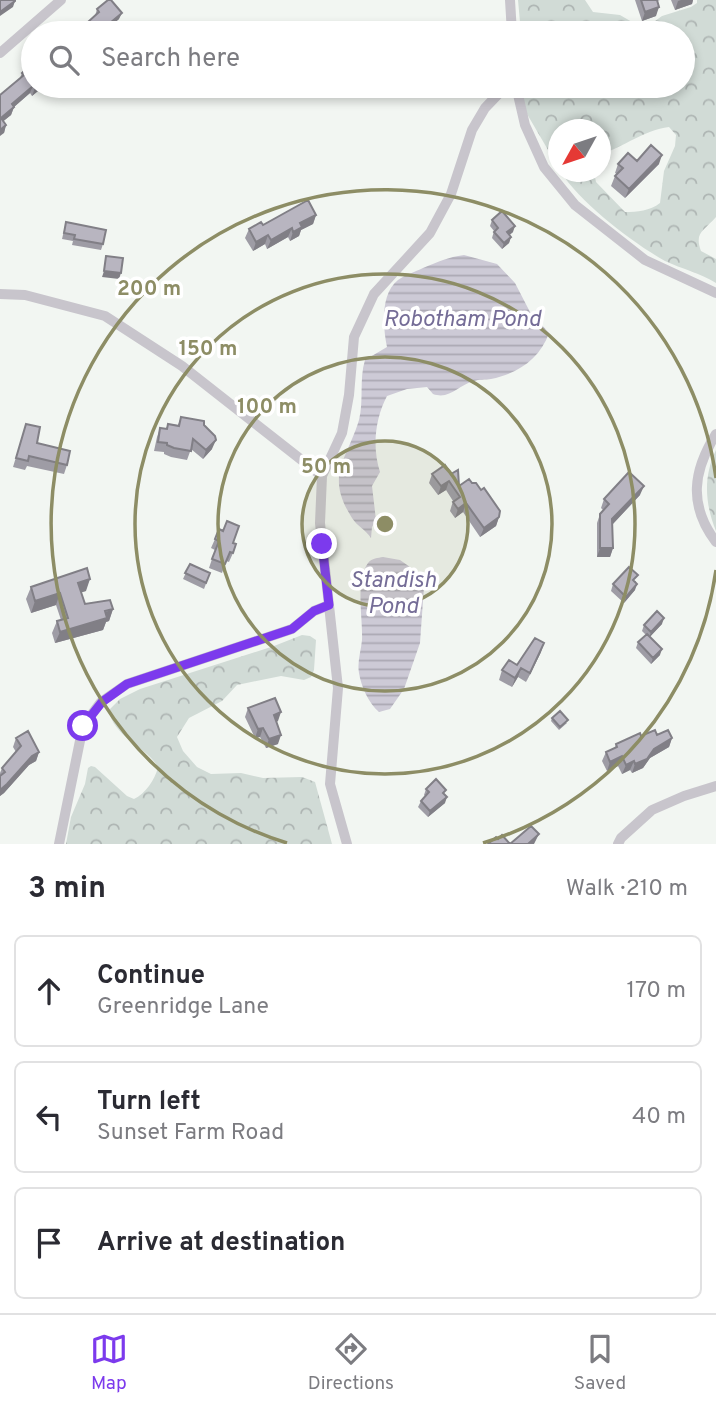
<!DOCTYPE html>
<html lang="en">
<head>
<meta charset="utf-8">
<style>
  :root { --surface:#fff; --page:#f2f2f3; --text:#2b2b33; --muted:#7c7c81; --line:#e1e1e2; --accent:#7c3aed }
  body { margin:0; font-family:Overpass,sans-serif; background:var(--page); color:var(--text) }
  .compass { position:absolute; left:548px; top:119px; width:63px; height:63px; border-radius:50%; background:var(--surface); box-shadow:0 4px 10px #0003; rotate:230deg }
  .stop { position:absolute; width:21px; height:21px; margin:-16px; border:5px solid #7c3aed; border-radius:50%; background:#fff }
  .stop.end { background:#7c3aed; border-color:#fff; box-shadow:0 2px 7px #0008 }
  .list { margin:0; padding:0; list-style:none }
  h2 { display:flex; justify-content:space-between; align-items:center; height:91px; margin:0; padding:0 28px; font-size:30px }
  h2 small { font-size:23px; font-weight:400; color:var(--muted) }
  .list li { display:grid; grid-template-columns:46px 1fr auto; gap:21px; align-items:center; box-sizing:border-box; height:112px; margin:0 14px 14px; padding:0 14px; border:2px solid var(--line); border-radius:10px }
  .list b { display:block; font-size:26px; white-space:nowrap }
  .list p { margin:0; font-size:23px; white-space:nowrap; color:var(--muted) }
  .list em { font-size:23px; font-style:normal; color:var(--muted) }
  .icon { flex:none; width:38px; height:38px; fill:none; stroke:currentColor; stroke-width:2; stroke-linecap:round; stroke-linejoin:round }
  .map { position:relative; flex:none; width:716px; height:844px; overflow:hidden }
  .search { position:absolute; background:var(--surface); box-shadow:0 4px 10px #0003; left:21px; right:21px; top:21px; height:77px; display:flex; align-items:center; gap:18px; box-sizing:border-box; padding:0 24px; border-radius:38px; color:var(--muted); font-size:26px }
  .sheet { height:469px; background:var(--surface) }
  nav { display:flex; justify-content:space-around; align-items:center; box-sizing:border-box; height:98px; border-top:2px solid var(--line); background:var(--surface); font-size:19px; color:var(--muted) }
  nav a { display:grid; justify-items:center; gap:4px }
  nav .on { color:var(--accent) }
  .map>svg:first-child { display:block }
  .forest { fill:url(#forest-crowns) }
  .water { fill:url(#water-rules) }
  .lines { fill:none; stroke-linecap:round; stroke-linejoin:round }
  .street { stroke:#c8c5cc; stroke-width:10 }
  .wall { fill:#9e9ca5 }
  .shaded-wall { fill:#817f86 }
  .building { fill:#b8b5c0; stroke:#817f86; stroke-width:2 }
  .route { stroke:#7c3aed; stroke-width:9 }
  .ring { fill:none; stroke:#8d8d65; stroke-width:3.5 }
  .labels { text-anchor:middle; dominant-baseline:central; stroke-width:7; stroke-linejoin:round; paint-order:stroke }
  .water-label { font-size:23px; font-style:italic; fill:#756d97; stroke:#fff }
  .centre { fill:#8d8d65; stroke:#fff; stroke-width:3.5 }
  .ring-label { font-size:21px; text-anchor:middle; font-weight:bold; fill:#8d8d65; stroke:#fff; stroke-width:7; stroke-linejoin:round; paint-order:stroke }
</style>
</head>
<body>
<div class="map">
<svg width="716" height="844" viewBox="0 0 716 844">
  <defs>
    <pattern id="forest-crowns" width="20" height="18" patternUnits="userSpaceOnUse" patternTransform="scale(1.75)"><rect width="20" height="18" fill="#d1dbd6"/><path d="M2 6a3 3 0 1 1 6 0M12 15a3 3 0 1 1 6 0" fill="none" stroke="#aeb5b3"/></pattern>
    <pattern id="water-rules" width="6" height="5" patternUnits="userSpaceOnUse" patternTransform="scale(1.75)"><rect width="6" height="5" fill="#cdcad6"/><path d="M0 2.5h6" fill="none" stroke="#aba8b3"/></pattern>
  </defs>
  <rect width="100%" height="100%" fill="#f2f6f2"/>
  <path class="forest" d="M 518,0 L 585,0 L 593,12 L 620,15 L 644,29 L 662,16 L 691,7 L 697,3 L 697,0 L 716,0 L 716,217 C 704,231 694,232 701,251 L 716,259 L 716,283 C 700,273 682,269 665,261 C 633,243 580,203 561,172 L 594,172 L 596,182 L 625,212 C 637,212 650,211 660,203 L 664,171 L 675,146 L 676,135 L 669,127 C 644,130 624,147 601,154 L 600,130 L 558,130 L 558,167 L 520,102 L 516,86 L 683,86 L 683,33 L 521,33 Z
    M 716,450 L 716,531 C 705,504 703,477 716,450 Z
    M 302,635 L 310,636 L 316,640 L 314,670 L 311,677 L 304,680 L 281,676 L 237,685 L 222,701 L 189,718 L 177,737 L 183,751 L 197,767 L 211,774 L 241,773 L 263,778 L 302,777 L 315,782 L 332,844 L 66,844 L 71,817 L 85,784 L 88,768 L 91,766 L 95,767 L 127,796 L 134,799 C 145,794 155,780 158,767 C 146,746 113,737 109,710 L 120,699 L 140,689 L 274,646 Z"/>
  <path class="water" d="M 464,255 L 497,264 L 515,283 L 530,312 L 549,333 C 540,359 517,374 491,379 C 485,380 479,379 474,381 C 458,385 450,400 433,394 L 427,387 L 407,389 L 387,396 C 375,419 372,447 380,472 L 372,486 L 376,520 L 372,527 L 371,538 C 366,530 357,526 352,518 C 325,475 346,462 359,420 C 364,401 359,379 365,360 L 387,347 C 383,328 380,294 398,280 C 405,275 415,272 423,268 C 438,262 448,257 464,255 Z
    M 383,557 L 400,560 L 410,567 L 424,587 L 420,643 L 404,689 L 390,709 L 379,712 C 369,704 361,686 359,673 C 357,662 361,651 362,640 C 363,618 355,581 368,563 C 372,558 378,558 383,557 Z"/>
  <g class="lines">
    <path class="street" d="M 510,0 L 512,33
      M 0,53 L 61,0
      M 516,86 L 525,125 L 544,167 L 575,205 L 645,260 L 716,293
      M 0,294 L 25,295 L 105,316 L 182,366 L 322,476
      M 716,434 C 693,471 688,505 716,542
      M 59,844 L 83,726 L 101,702 L 127,684 L 292,629 L 314,611 L 329,605
      M 347,844 L 330,784 L 338,688 L 320,523 L 322,476 L 342,433 L 349,395 L 354,337 L 374,294 L 430,233 L 451,194 L 472,130 L 485,108 L 506,86
      M 618,844 L 621,838 L 652,810 L 684,796 L 716,786"/>
  </g>
  <path class="wall" d="M 635,0 L 660,0 L 657,1 L 656,16 L 642,21 Z
    M 671,0 L 693,0 L 692,4 L 675,10 Z
    M 97,9 L 119,19 L 103,33 L 100,32 L 99,33 L 92,33 L 87,27 L 89,21 L 95,16 Z
    M 22,73 L 33,86 L 44,86 L 32,96 L 30,93 L 14,107 L 11,115 L 3,121 L 6,125 L 4,133 L 0,95 L 20,78 Z
    M 269,86 L 284,86 L 273,93 Z
    M 637,161 L 659,164 L 625,198 L 611,186 L 615,176 L 617,174 L 615,173 L 618,164 Z
    M 316,215 L 313,224 L 301,230 L 299,236 L 290,241 L 288,237 L 267,249 L 265,244 L 253,251 L 245,238 L 249,229 Z
    M 492,220 L 513,232 L 509,235 L 511,237 L 509,243 L 502,249 L 492,238 L 494,231 L 490,226 Z
    M 66,222 L 103,244 L 101,250 L 72,245 L 73,241 L 62,239 Z
    M 181,417 L 204,425 L 212,449 L 203,459 L 191,449 L 187,460 L 171,457 L 164,454 L 164,452 L 154,451 L 157,437 L 160,428 L 166,429 L 168,424 L 178,425 Z
    M 26,424 L 37,443 L 67,465 L 64,474 L 27,466 L 25,470 L 13,467 Z
    M 432,474 L 459,486 L 499,517 L 496,526 L 480,537 L 463,512 L 455,518 L 450,511 L 453,501 L 446,490 L 438,495 L 429,483 Z
    M 640,495 L 613,524 L 613,548 L 610,557 L 597,557 L 597,523 L 600,514 L 603,510 L 601,508 L 604,499 Z
    M 215,539 L 233,543 L 233,553 L 229,562 L 226,561 L 222,573 L 209,568 L 215,550 L 211,548 Z
    M 190,564 L 210,573 L 204,589 L 183,579 Z
    M 636,581 L 635,590 L 624,603 L 611,591 L 613,584 Z
    M 31,587 L 86,591 L 81,592 L 85,604 L 113,609 L 109,621 L 106,622 L 103,630 L 55,643 L 52,633 L 57,621 L 61,620 L 56,605 L 31,613 L 26,599 Z
    M 662,624 L 649,637 L 660,655 L 651,664 L 636,648 L 638,642 L 646,635 L 642,631 L 644,625 Z
    M 541,652 L 526,682 L 518,677 L 512,687 L 499,680 L 502,670 L 517,665 Z
    M 248,708 L 278,721 L 276,722 L 278,744 L 266,748 L 260,737 L 255,738 L 245,717 Z
    M 552,718 L 567,723 L 559,730 L 551,721 Z
    M 657,735 L 672,738 L 669,747 L 650,758 L 643,768 L 632,773 L 630,770 L 622,774 L 618,766 L 607,771 L 602,761 L 606,752 L 615,748 L 616,744 L 641,736 Z
    M 16,738 L 39,752 L 36,761 L 29,765 L 4,793 L 0,796 L 0,773 L 2,768 L 16,752 L 13,747 Z
    M 426,789 L 445,795 L 445,803 L 428,817 L 418,807 L 421,801 L 425,796 L 424,795 Z"/>
  <path class="shaded-wall" d="M 681,0 L 693,0 L 692,4 L 675,10 L 678,1 Z
    M 15,1 L 13,7 L 0,16 L 0,12 Z
    M 659,7 L 656,16 L 642,21 L 645,12 Z
    M 122,13 L 119,19 L 102,33 L 104,28 Z
    M 103,26 L 100,32 L 96,33 L 97,31 Z
    M 33,85 L 30,93 L 14,107 L 11,115 L 0,124 L 1,118 L 12,104 Z
    M 38,86 L 44,86 L 32,96 L 35,88 Z
    M 276,86 L 284,86 L 273,93 Z
    M 6,125 L 4,133 L 0,136 L 0,130 Z
    M 662,155 L 659,164 L 625,198 L 629,189 Z
    M 316,215 L 313,224 L 301,230 L 299,236 L 290,241 L 293,232 L 300,223 Z
    M 515,226 L 513,232 L 505,239 L 507,232 Z
    M 292,228 L 288,237 L 267,249 L 271,240 Z
    M 268,235 L 265,244 L 253,251 L 256,242 Z
    M 511,237 L 509,243 L 502,249 L 504,243 Z
    M 104,271 L 121,273 L 119,279 L 102,277 Z
    M 216,440 L 212,449 L 203,459 L 206,450 Z
    M 449,481 L 446,490 L 438,495 L 441,486 Z
    M 644,486 L 640,495 L 609,528 L 612,519 Z
    M 466,503 L 463,512 L 455,518 L 458,509 Z
    M 499,517 L 496,526 L 480,537 L 484,528 Z
    M 600,548 L 613,548 L 610,557 L 597,557 Z
    M 90,579 L 86,591 L 73,595 L 78,583 Z
    M 637,584 L 635,590 L 624,603 L 626,597 Z
    M 60,593 L 56,605 L 31,613 L 35,601 Z
    M 113,609 L 109,621 L 106,622 L 103,630 L 55,643 L 60,632 Z
    M 664,618 L 662,624 L 649,638 L 651,632 Z
    M 544,643 L 541,652 L 526,682 L 530,673 Z
    M 662,649 L 660,655 L 651,664 L 653,658 Z
    M 521,668 L 518,677 L 512,687 L 515,678 Z
    M 281,712 L 278,721 L 270,724 L 274,715 Z
    M 263,728 L 260,737 L 255,738 L 258,729 Z
    M 281,735 L 278,744 L 266,748 L 269,739 Z
    M 672,738 L 669,747 L 650,758 L 643,768 L 632,773 L 635,764 L 654,749 Z
    M 39,752 L 36,761 L 29,765 L 4,793 L 0,796 L 0,790 L 32,756 Z
    M 622,756 L 618,766 L 607,771 L 610,762 Z
    M 634,761 L 630,770 L 622,774 L 626,765 Z
    M 447,797 L 445,803 L 428,817 L 430,811 Z
    M 539,834 L 534,844 L 528,844 Z"/>
  <path class="building" d="M 0,0 L 15,0 L 15,1 L 0,12 Z
    M 108,0 L 111,0 L 122,13 L 104,28 L 103,26 L 97,31 L 89,21 L 99,12 L 97,9 Z
    M 641,0 L 657,0 L 659,7 L 645,12 Z
    M 33,63 L 33,86 L 12,104 L 14,107 L 1,118 L 6,125 L 0,130 L 0,95 L 24,75 L 22,73 Z
    M 651,145 L 662,155 L 629,189 L 615,176 L 623,168 L 618,164 L 628,153 L 637,161 Z
    M 308,200 L 316,215 L 300,223 L 302,227 L 293,232 L 292,228 L 271,240 L 268,235 L 256,242 L 249,229 L 261,222 L 263,225 Z
    M 502,211 L 515,226 L 507,232 L 511,237 L 504,243 L 494,232 L 498,228 L 492,220 Z
    M 66,222 L 106,230 L 103,244 L 74,239 L 75,235 L 64,233 Z
    M 106,256 L 123,258 L 121,273 L 104,271 Z
    M 181,417 L 204,421 L 204,425 L 215,436 L 216,440 L 206,450 L 193,439 L 191,451 L 174,448 L 167,445 L 167,443 L 158,442 L 160,428 L 167,429 L 168,424 L 179,426 Z
    M 26,424 L 40,427 L 37,443 L 70,451 L 67,465 L 29,456 L 28,461 L 16,458 Z
    M 445,465 L 451,474 L 458,470 L 459,486 L 469,479 L 472,483 L 476,483 L 481,490 L 484,488 L 500,511 L 499,517 L 484,528 L 466,503 L 458,509 L 453,502 L 460,497 L 449,481 L 441,486 L 432,474 Z
    M 629,472 L 644,486 L 612,519 L 613,548 L 600,548 L 600,514 L 609,504 L 604,499 Z
    M 227,521 L 239,526 L 233,543 L 236,544 L 233,553 L 230,552 L 225,564 L 212,559 L 219,541 L 215,539 L 219,529 L 223,531 Z
    M 190,564 L 210,573 L 206,583 L 185,573 Z
    M 629,567 L 638,575 L 633,580 L 637,584 L 626,597 L 613,584 Z
    M 87,568 L 90,579 L 78,583 L 85,604 L 110,600 L 113,609 L 105,611 L 107,618 L 60,632 L 57,621 L 68,618 L 60,593 L 35,601 L 31,587 Z
    M 657,611 L 664,618 L 651,632 L 644,625 Z
    M 647,634 L 662,649 L 653,658 L 638,642 Z
    M 535,638 L 544,643 L 530,673 L 521,668 L 515,678 L 502,670 L 509,660 L 517,665 Z
    M 275,698 L 281,712 L 274,715 L 281,735 L 269,739 L 263,728 L 258,729 L 248,708 Z
    M 560,711 L 568,720 L 560,727 L 552,718 Z
    M 655,730 L 657,735 L 668,730 L 672,738 L 654,749 L 647,759 L 635,764 L 634,761 L 626,765 L 622,756 L 610,762 L 606,752 L 617,747 L 616,744 L 640,733 L 641,736 Z
    M 28,731 L 39,752 L 32,756 L 7,784 L 0,790 L 0,776 L 5,772 L 2,768 L 21,746 L 16,738 Z
    M 436,779 L 446,790 L 443,793 L 447,797 L 430,811 L 421,801 L 429,792 L 426,789 Z
    M 531,826 L 539,834 L 528,844 L 488,844 L 496,837 L 498,839 L 502,835 L 510,844 Z"/>
  <g class="lines">
    <path class="route" d="M 83,726 L 102,702 L 127,684 L 292,629 L 314,611 L 329,605 L 322,544"/>
  </g>
  <circle cx="385" cy="524" r="83" fill="#8d8d65" fill-opacity=".12"/>
  <g class="ring">
    <circle cx="385" cy="524" r="83"/>
    <circle cx="385" cy="524" r="167"/>
    <circle cx="385" cy="524" r="250"/>
    <path d="M716 570A334 334 0 0 1 483 843M287 843A334 334 0 1 1 716 478"/>
  </g>
  <g class="labels">
    <g class="water-label">
      <text x="462" y="320">Robotham Pond</text>
      <text x="393" y="581">Standish<tspan x="393" dy="26">Pond</tspan></text>
    </g>
  </g>
  <circle cx="385" cy="524" r="10" class="centre"/>
  <g class="ring-label">
    <text x="149" y="295">200 m</text>
    <text x="208" y="355">150 m</text>
    <text x="267" y="413">100 m</text>
    <text x="326" y="473">50 m</text>
  </g>
</svg>
<svg class="compass" viewBox="-18 -18 36 36"><path d="M0-13l5 13h-10z" fill="#e53935"/><path d="M0 13l5-13h-10z" fill="#7c7c81"/></svg>
<div class="stop" style="left:83px;top:726px"></div>
<div class="stop end" style="left:322px;top:544px"></div>
<div class="search"><svg class="icon" aria-label="search" viewBox="0 0 24 24"><circle cx="10" cy="10" r="6"/><path d="M15 15l6 6"/></svg>Search here</div>
</div>
<section class="sheet">
<h2>3 min<small>Walk · 210 m</small></h2>
<ul class="list">
<li><svg class="icon" aria-label="ahead" viewBox="0 0 24 24"><path d="M12 20V5M6 11l6-6 6 6"/></svg><div><b>Continue</b><p>Greenridge Lane</p></div><em>170 m</em></li>
<li><svg class="icon" aria-label="left" viewBox="0 0 24 24"><path d="M17 20v-9H6M10 6l-5 5 5 5"/></svg><div><b>Turn left</b><p>Sunset Farm Road</p></div><em>40 m</em></li>
<li><svg class="icon" aria-label="arrive" viewBox="0 0 24 24"><path d="M6 21V4h12l-3 4 3 4H6"/></svg><div><b>Arrive at destination</b></div></li>
</ul>
</section>
<nav>
<a class="on"><svg class="icon" aria-label="map" viewBox="0 0 24 24"><path d="M3 6l6-2 6 2 6-2v14l-6 2-6-2-6 2zM9 4v14M15 6v14"/></svg>Map</a>
<a><svg class="icon" aria-label="directions" viewBox="0 0 24 24"><path d="M12 3l9 9-9 9-9-9zM9 14v-3h6M13 9l2 2-2 2"/></svg>Directions</a>
<a><svg class="icon" aria-label="saved" viewBox="0 0 24 24"><path d="M7 4h10v16l-5-4-5 4z"/></svg>Saved</a>
</nav>
</body>
</html>
